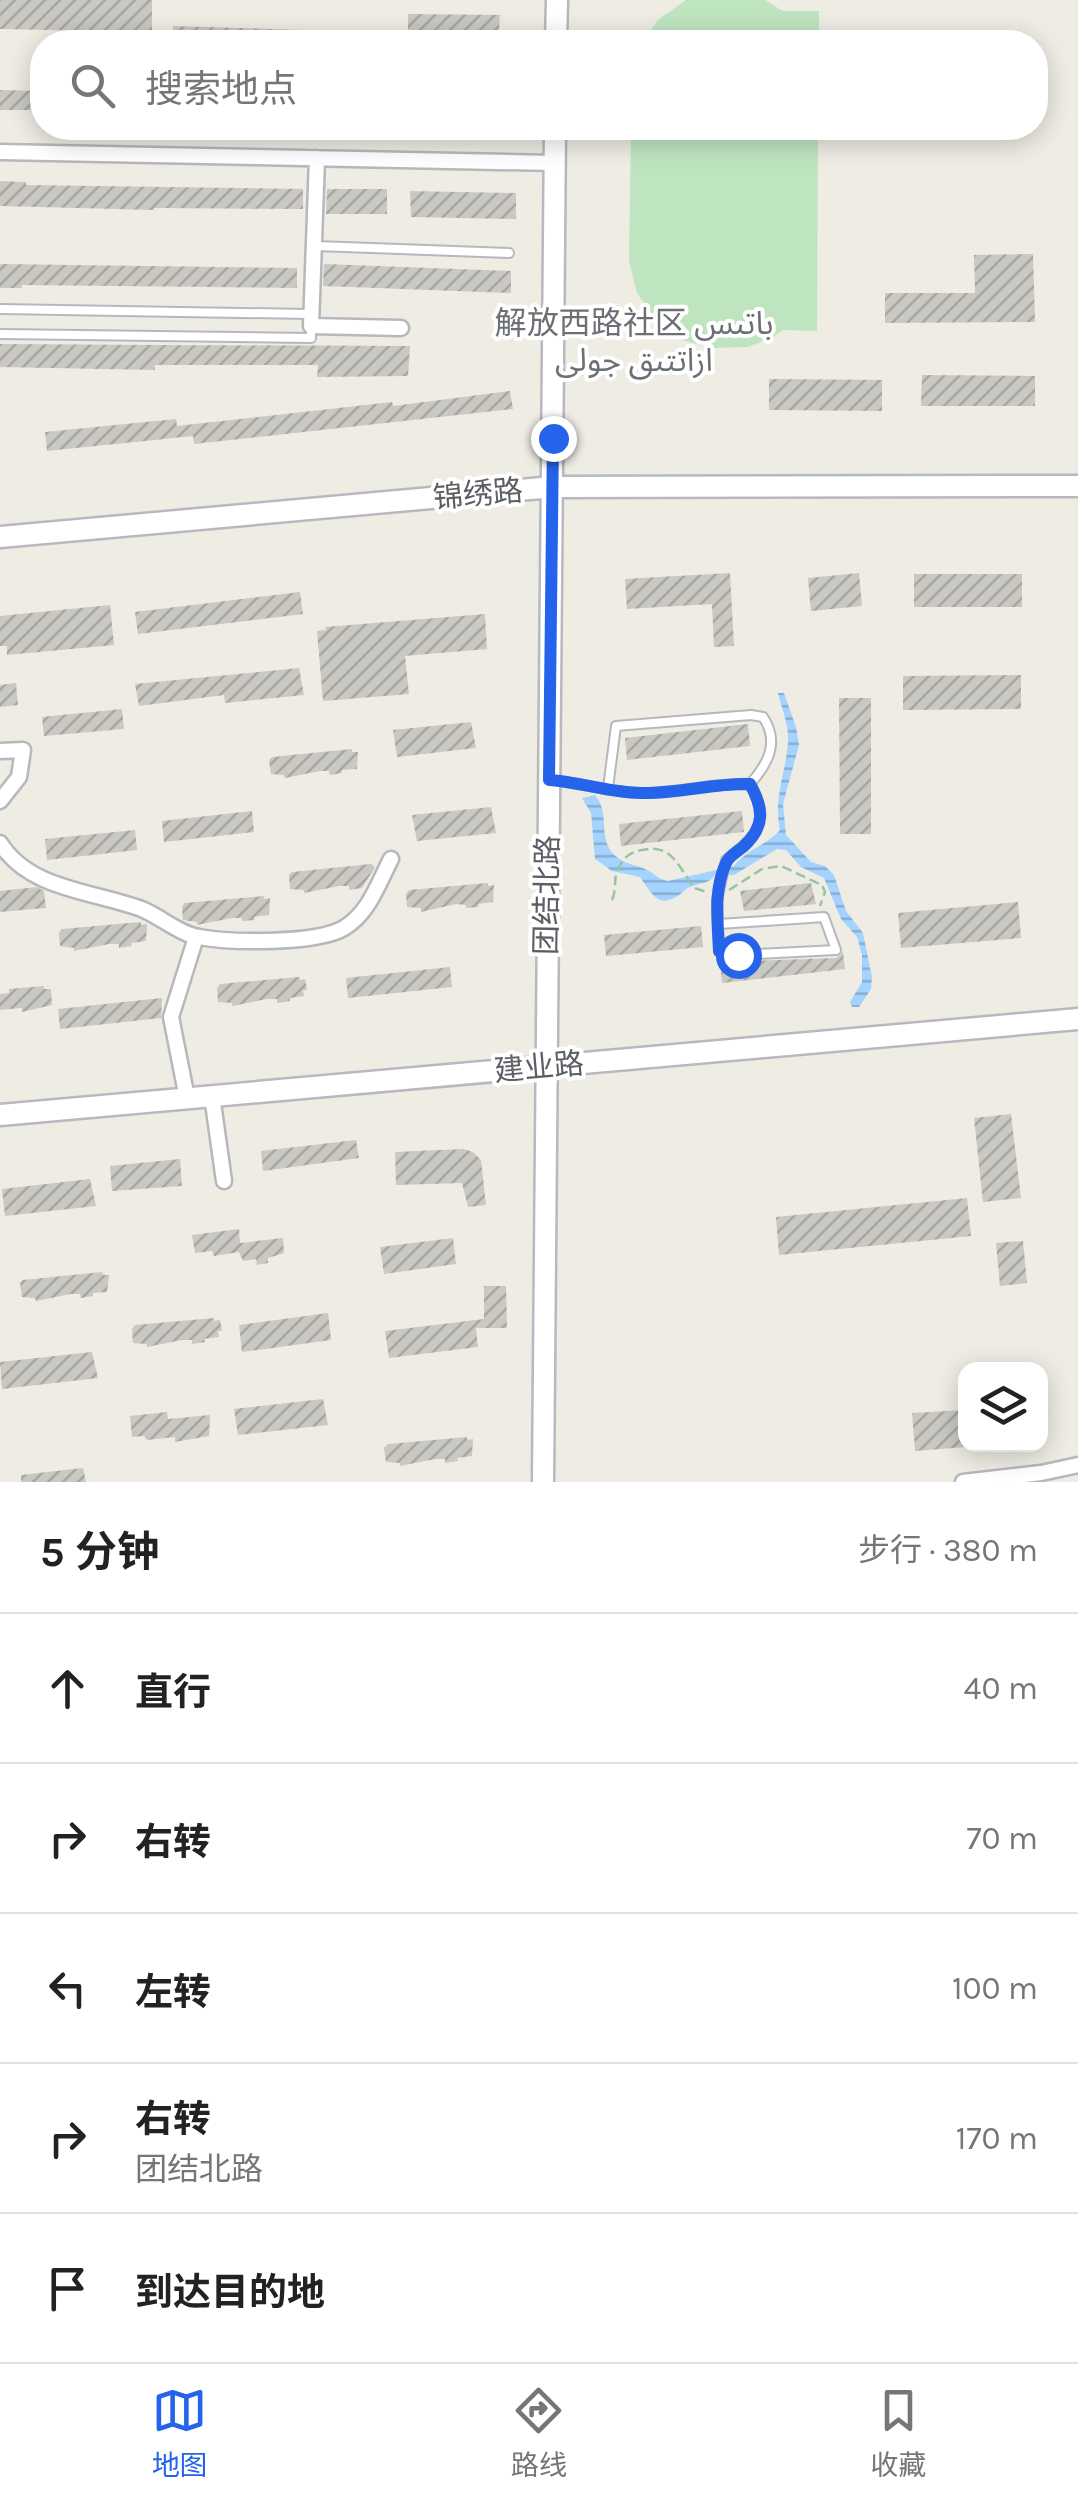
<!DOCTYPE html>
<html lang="zh">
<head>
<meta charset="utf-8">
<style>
  :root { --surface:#fff; --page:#f6f6f6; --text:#222; --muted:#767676; --line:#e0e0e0; --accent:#2563eb }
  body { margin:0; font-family:Karla,"Noto Sans Arabic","Noto Sans SC",sans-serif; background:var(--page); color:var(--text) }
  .controls { position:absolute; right:30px; bottom:30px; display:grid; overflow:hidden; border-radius:20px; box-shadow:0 5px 25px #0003 }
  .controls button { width:90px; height:90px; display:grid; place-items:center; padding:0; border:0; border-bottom:2px solid var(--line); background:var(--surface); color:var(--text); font:50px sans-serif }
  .stop { position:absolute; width:30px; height:30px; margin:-22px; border:8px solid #2563eb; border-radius:50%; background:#fff }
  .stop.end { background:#2563eb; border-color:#fff; box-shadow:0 2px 10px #0008 }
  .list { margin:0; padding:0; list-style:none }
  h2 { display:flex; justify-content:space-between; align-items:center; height:130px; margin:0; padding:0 40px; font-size:42px }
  h2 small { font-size:32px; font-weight:400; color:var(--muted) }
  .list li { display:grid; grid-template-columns:65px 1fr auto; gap:30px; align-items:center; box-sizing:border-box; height:150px; padding:0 40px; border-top:2px solid var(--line) }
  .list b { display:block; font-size:38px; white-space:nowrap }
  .list p { margin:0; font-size:32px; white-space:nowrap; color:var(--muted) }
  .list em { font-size:32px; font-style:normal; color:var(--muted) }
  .icon { flex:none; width:55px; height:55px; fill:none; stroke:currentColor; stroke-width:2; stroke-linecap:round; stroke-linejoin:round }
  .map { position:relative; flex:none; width:1078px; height:1482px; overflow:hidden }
  .search { position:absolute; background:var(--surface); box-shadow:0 5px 25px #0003; left:30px; right:30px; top:30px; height:110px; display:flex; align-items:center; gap:25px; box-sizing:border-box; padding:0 35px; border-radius:40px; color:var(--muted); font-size:38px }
  .sheet { height:880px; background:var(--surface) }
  nav { display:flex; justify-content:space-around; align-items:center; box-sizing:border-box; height:140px; border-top:2px solid var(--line); background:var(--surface); font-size:28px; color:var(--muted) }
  nav a { display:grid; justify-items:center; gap:5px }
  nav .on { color:var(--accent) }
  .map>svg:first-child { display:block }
  .garden { fill:#bfe5c0 }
  .water { fill:url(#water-rules) }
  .building { fill:url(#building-hatch) }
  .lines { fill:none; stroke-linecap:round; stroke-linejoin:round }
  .lane-casing { stroke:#b5b8bd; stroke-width:12 }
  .street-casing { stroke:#b5b8bd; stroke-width:19 }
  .secondary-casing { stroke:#b6b9bf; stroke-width:25 }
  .path { stroke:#97c4a5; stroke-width:2.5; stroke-dasharray:10 5; stroke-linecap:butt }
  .lane { stroke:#fff; stroke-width:8 }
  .street { stroke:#fff; stroke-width:14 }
  .secondary { stroke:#fff; stroke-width:20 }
  .lane-bridge-casing { stroke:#b5b8bd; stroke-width:12; stroke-linecap:butt }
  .lane-bridge { stroke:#fff; stroke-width:8 }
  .route { stroke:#2563eb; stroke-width:12 }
  .labels { text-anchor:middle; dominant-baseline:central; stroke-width:8; stroke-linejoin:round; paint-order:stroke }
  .street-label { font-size:30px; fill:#5b5e63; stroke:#fff }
  .neighbourhood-label { font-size:32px; fill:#6c7075; stroke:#fff }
</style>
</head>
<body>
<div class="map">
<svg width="1078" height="1482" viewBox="0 0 1078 1482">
  <defs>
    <pattern id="water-rules" width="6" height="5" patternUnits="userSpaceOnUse" patternTransform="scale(2.5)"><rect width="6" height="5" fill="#a3d3fe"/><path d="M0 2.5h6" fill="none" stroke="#88aed1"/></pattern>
    <pattern id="building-hatch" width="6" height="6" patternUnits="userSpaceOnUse" patternTransform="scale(2.5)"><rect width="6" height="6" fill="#cac8c2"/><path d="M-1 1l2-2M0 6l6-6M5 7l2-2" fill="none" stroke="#a7a6a1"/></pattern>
  </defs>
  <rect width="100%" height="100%" fill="#eeece3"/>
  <path class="garden" d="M 686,0 L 765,0 L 783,11 L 819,11 L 819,42 L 642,42 L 658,20 Z
    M 631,128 L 818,128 L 817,331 L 783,330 L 772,338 L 747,347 L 715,348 L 685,341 L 655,319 L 637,293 L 629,261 Z"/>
  <path class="water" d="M 778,693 L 784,693 L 796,727 L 799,745 L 783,804 L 786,835 L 811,862 L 825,866 L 834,875 L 846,911 L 863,933 L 872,977 L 871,989 L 859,1007 L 852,1007 L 850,1002 L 862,982 L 862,955 L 857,937 L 841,919 L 824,878 L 801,867 L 786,850 L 777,849 L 734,875 L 715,875 C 708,884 703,882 693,886 C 682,890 688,889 679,895 C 658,910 651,892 640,877 L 612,871 L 595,859 L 591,813 L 582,798 L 595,795 C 612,815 595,841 618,858 C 627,865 638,865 647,870 C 656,874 657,879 668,881 L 734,866 C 746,850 767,845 780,830 C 773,798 786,773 788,741 C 789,726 782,709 778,693 Z"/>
  <path class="building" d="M 0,0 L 152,0 L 152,32 L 0,29 Z
    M 408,14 L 500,15 L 498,42 L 408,42 Z
    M 173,26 L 403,33 L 403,42 L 172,42 Z
    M 0,90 L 42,91 L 42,110 L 0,110 Z
    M 0,181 L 26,182 L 26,185 L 303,189 L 303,209 L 154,208 L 154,210 L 0,206 Z
    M 327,189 L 387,189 L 387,214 L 326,214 Z
    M 410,191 L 516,193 L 516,219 L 411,217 Z
    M 1033,254 L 1035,322 L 885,323 L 885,293 L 975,293 L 974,255 Z
    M 0,264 L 297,268 L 297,288 L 22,285 L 22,288 L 0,288 Z
    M 324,264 L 511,271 L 511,293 L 323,286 Z
    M 0,344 L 163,345 L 410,346 L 408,376 L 317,377 L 318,365 L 155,365 L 155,370 L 0,367 Z
    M 922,375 L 1035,376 L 1035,406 L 921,406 Z
    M 769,379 L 882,380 L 882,411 L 769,410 Z
    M 510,391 L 513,409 L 194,444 L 193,436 L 47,451 L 45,432 L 176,419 L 177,426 L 392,402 L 393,406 Z
    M 730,573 L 734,646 L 714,647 L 712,604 L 627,609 L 625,579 Z
    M 859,573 L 862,606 L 811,611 L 808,578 Z
    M 914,574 L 1022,574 L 1022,607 L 914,607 Z
    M 300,592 L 303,614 L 138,634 L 135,612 Z
    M 110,605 L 114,645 L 7,655 L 7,646 L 0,646 L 0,616 Z
    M 485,614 L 487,649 L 405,656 L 409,694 L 323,701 L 317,631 L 326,630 L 325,627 Z
    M 299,668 L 304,695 L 225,703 L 224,695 L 139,706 L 135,684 Z
    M 1021,675 L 1021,709 L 903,710 L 903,676 Z
    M 16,683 L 18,705 L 0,707 L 0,685 Z
    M 839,698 L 871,698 L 871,834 L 840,834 Z
    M 122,709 L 124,729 L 44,736 L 42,717 Z
    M 471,722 L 476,748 L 397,757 L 393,730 Z
    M 748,724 L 750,746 L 627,760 L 625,738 Z
    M 352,749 L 352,752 L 358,752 L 357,769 L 342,770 L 342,773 L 330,775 L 329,771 L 320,771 L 285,778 L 284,775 L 271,774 L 269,760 L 272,757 Z
    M 491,807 L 496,833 L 417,841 L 412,815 Z
    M 252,811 L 254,832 L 164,842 L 162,821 Z
    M 742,811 L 744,832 L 621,846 L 619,824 Z
    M 135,830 L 137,850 L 47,860 L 45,839 Z
    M 371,864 L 375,867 L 362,888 L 349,890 L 349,886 L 339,886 L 304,893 L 304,890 L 290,889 L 289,875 L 292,872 Z
    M 488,883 L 488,886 L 494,885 L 493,902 L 478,904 L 479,907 L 466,908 L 466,905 L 456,904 L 421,912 L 421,908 L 407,907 L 406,894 L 409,890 Z
    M 811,883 L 816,904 L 744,911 L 740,891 Z
    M 37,887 L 44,891 L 46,908 L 0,912 L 0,891 Z
    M 264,896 L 264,899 L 270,898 L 269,915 L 254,917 L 255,920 L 242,921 L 242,918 L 232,918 L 197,925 L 197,922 L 183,920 L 182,907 L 184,903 Z
    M 1018,902 L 1021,938 L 901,948 L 898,913 Z
    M 141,922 L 141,925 L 147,924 L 146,941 L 131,943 L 132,946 L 119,948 L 119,944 L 109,944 L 74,951 L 74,948 L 60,946 L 59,933 L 62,929 Z
    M 701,926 L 703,947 L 606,956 L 604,935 Z
    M 843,952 L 845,969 L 722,983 L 720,962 L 836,958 Z
    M 450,967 L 452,987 L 348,998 L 346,978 Z
    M 299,977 L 300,980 L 305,979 L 307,990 L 303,990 L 304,996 L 290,998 L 290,1001 L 277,1003 L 277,999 L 267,999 L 232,1006 L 232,1003 L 218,1002 L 217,988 L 220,984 Z
    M 44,986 L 44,989 L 51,989 L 52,1005 L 22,1012 L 22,1008 L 0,1010 L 0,994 L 9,993 L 9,989 Z
    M 162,998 L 161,1018 L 60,1029 L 58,1009 Z
    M 1011,1114 L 1021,1198 L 983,1202 L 974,1118 Z
    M 356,1140 L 359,1158 L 263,1171 L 261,1151 Z
    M 463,1149 L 473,1152 L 481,1160 L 486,1205 L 468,1207 L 462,1183 L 396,1185 L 395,1152 Z
    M 180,1159 L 182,1186 L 112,1191 L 110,1166 Z
    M 90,1179 L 96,1206 L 5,1216 L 2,1189 Z
    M 967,1198 L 971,1236 L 779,1255 L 776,1217 Z
    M 239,1229 L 240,1243 L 283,1238 L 284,1253 L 268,1258 L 268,1263 L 257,1265 L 256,1259 L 243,1261 L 239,1252 L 214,1256 L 212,1251 L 195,1253 L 192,1235 Z
    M 453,1238 L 456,1264 L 384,1274 L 380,1247 Z
    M 1023,1241 L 1027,1283 L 1000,1286 L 996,1243 Z
    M 102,1272 L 103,1275 L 109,1275 L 107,1292 L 93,1293 L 93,1296 L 81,1298 L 80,1294 L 71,1294 L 36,1301 L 35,1298 L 22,1297 L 20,1283 L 23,1280 Z
    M 484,1286 L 506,1286 L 507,1328 L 476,1328 L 478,1347 L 389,1358 L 385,1331 L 484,1319 Z
    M 328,1313 L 331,1340 L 242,1352 L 239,1325 Z
    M 214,1318 L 214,1321 L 220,1320 L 222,1331 L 218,1331 L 219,1337 L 204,1339 L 205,1342 L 192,1344 L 192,1340 L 182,1340 L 147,1347 L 147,1344 L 133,1343 L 132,1329 L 135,1325 Z
    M 92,1352 L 98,1378 L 2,1389 L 0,1362 Z
    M 323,1399 L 328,1425 L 238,1435 L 234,1409 Z
    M 966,1410 L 966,1447 L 915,1451 L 912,1413 Z
    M 167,1412 L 168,1419 L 210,1415 L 209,1436 L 175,1442 L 175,1437 L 147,1440 L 144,1436 L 132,1437 L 130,1416 Z
    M 467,1437 L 467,1440 L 473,1439 L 472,1456 L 457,1458 L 458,1461 L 445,1463 L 445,1459 L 435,1459 L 400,1466 L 400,1463 L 386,1462 L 384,1448 L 388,1444 Z
    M 83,1468 L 86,1482 L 21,1482 L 21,1475 Z"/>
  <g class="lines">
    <g class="lane-casing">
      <path id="lane" d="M 316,246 L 509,253
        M 0,309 L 310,314
        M 0,334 L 311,338 L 311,326
        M 553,781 C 582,782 611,793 640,793 C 677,794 713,782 750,784 C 772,823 757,835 726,860
        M 608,788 L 616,726 L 751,715 L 763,717 C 780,742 768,764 750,784
        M 717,900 L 719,951 L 738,955 L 836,950 L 824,917 L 719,924"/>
    </g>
    <g class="street-casing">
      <path id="street" d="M 0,152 L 554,163
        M 317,158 L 311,326 L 401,328
        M 0,751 L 23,750 L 19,777 L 0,801
        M 0,843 C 30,891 96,891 144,910 C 162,918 180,934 199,937 C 231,943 317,944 344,928 C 369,913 378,884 391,859
        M 212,1096 L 224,1181
        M 187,1098 L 171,1017 L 196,937
        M 963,1482 L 1041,1473 L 1078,1465"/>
    </g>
    <g class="secondary-casing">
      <path id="secondary" d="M 556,42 L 557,0
        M 0,537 L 553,487 L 1078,486
        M 0,1115 L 1078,1019
        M 543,1482 L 555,128"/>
    </g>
    <path class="path" d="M 729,890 L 762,869 L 781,866 L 822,885 L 825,892 L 820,906
      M 612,900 C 617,889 613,879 618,869 C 623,858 630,852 642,850 C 673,843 679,868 694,888 L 707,892"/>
    <use href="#lane" class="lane"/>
    <use href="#street" class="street"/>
    <use href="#secondary" class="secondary"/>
    <g class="lane-bridge-casing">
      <path id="lane-bridge" d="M 717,900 L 726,860"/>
    </g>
    <use href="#lane-bridge" class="lane-bridge"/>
  </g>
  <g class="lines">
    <path class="route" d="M 553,438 L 549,780 C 580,782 611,793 641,793 C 678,794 713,783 750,784 C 764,809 765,827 743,847 C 737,852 729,856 726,863 C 713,891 718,922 719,951 L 738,955"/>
  </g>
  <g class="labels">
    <g class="street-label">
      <text transform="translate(478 494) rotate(-5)">锦绣路</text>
      <text transform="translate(547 895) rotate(-89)">团结北路</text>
      <text transform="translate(539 1067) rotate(-5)">建业路</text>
    </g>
    <g class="neighbourhood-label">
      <text x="634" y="323">解放西路社区 باتىس<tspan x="634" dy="37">ازاتتىق جولى</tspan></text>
    </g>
  </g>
</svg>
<div class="controls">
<button><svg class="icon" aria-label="layers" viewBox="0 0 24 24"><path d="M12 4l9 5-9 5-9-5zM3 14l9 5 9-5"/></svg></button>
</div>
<div class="stop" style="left:738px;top:955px"></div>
<div class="stop end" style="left:553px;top:438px"></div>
<div class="search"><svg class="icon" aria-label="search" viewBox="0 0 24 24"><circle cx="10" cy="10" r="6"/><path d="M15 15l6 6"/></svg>搜索地点</div>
</div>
<section class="sheet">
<h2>5 分钟<small>步行 · 380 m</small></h2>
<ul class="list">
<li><svg class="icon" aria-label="ahead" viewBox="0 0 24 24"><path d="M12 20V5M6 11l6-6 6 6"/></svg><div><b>直行</b></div><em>40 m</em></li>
<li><svg class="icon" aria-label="right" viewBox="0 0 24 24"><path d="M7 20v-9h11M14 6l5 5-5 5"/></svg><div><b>右转</b></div><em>70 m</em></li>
<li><svg class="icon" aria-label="left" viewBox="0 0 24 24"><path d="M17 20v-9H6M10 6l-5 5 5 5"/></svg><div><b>左转</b></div><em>100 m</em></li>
<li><svg class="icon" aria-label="right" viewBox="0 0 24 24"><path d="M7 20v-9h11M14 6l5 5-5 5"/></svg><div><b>右转</b><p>团结北路</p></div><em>170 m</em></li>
<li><svg class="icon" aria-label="arrive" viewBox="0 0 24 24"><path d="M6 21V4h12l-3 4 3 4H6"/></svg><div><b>到达目的地</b></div></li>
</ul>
</section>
<nav>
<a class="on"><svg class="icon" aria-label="map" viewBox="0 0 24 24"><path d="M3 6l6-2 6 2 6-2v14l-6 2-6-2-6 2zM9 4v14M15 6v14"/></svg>地图</a>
<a><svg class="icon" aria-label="directions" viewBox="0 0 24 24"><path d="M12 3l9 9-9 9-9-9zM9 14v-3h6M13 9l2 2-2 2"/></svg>路线</a>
<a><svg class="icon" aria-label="saved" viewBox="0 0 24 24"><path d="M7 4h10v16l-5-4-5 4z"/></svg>收藏</a>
</nav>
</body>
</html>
